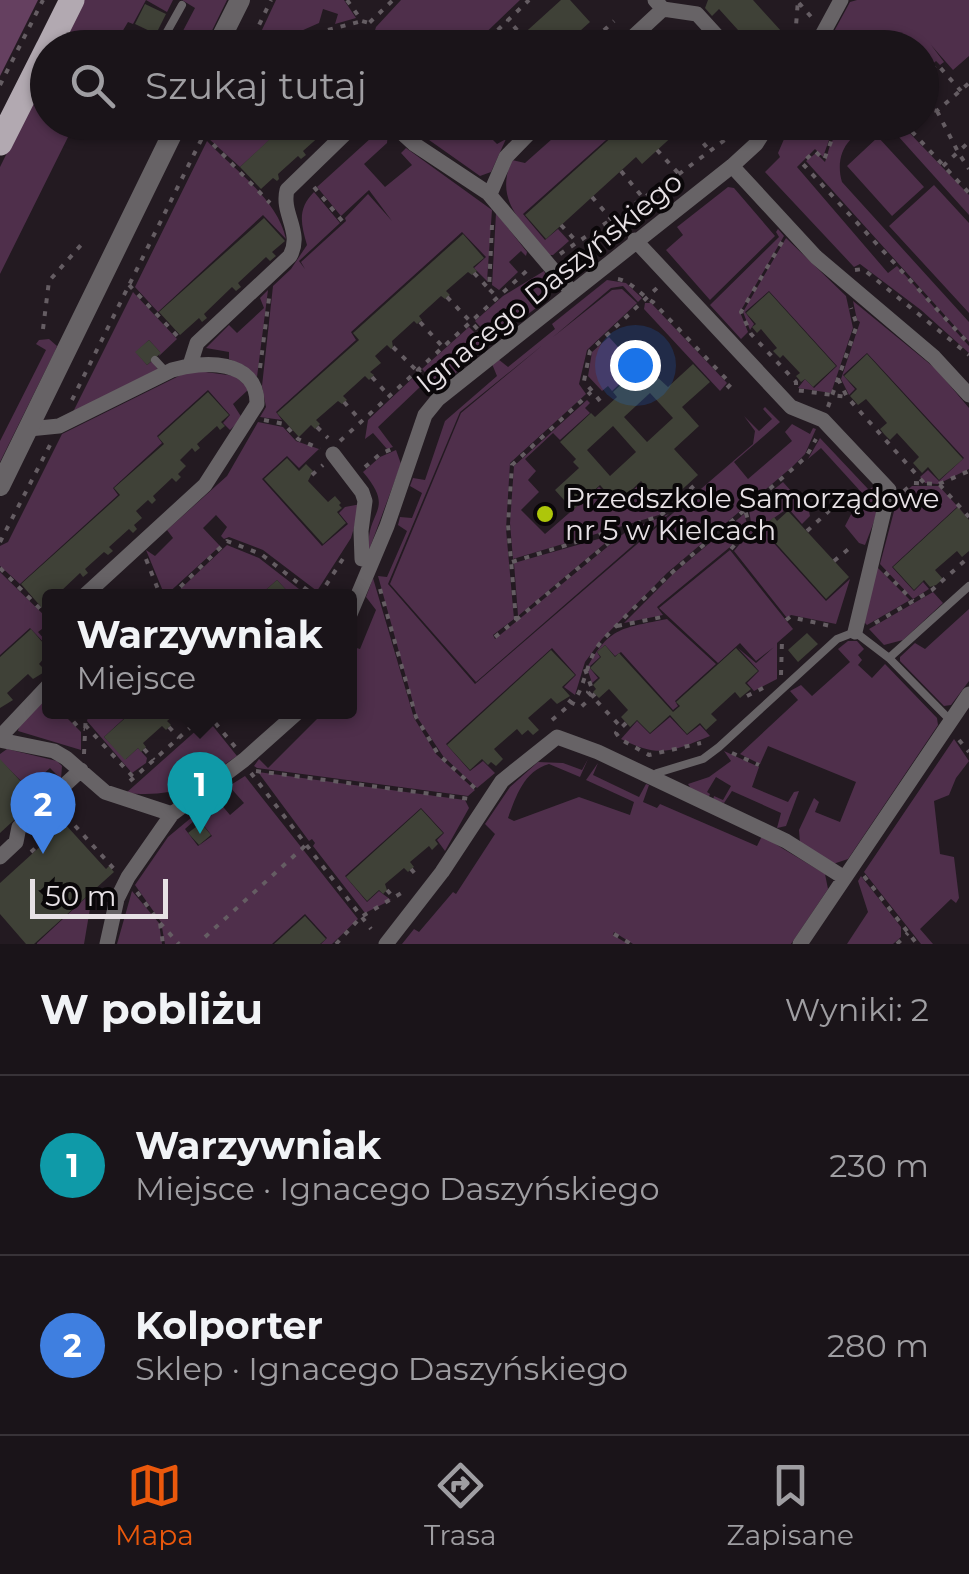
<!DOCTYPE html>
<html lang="pl">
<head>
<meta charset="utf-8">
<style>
  :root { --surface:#1a1419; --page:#272126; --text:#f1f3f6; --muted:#9f9ea2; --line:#383338; --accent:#ea580c }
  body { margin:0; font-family:Montserrat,sans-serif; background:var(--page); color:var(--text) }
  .scale { position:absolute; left:30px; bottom:25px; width:138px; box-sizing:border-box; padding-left:10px; border:5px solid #e7e1e5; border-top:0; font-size:28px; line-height:35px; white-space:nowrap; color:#e7e1e5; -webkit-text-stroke:8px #0a0709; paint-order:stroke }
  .you { position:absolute; left:635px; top:365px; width:35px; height:35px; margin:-25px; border:8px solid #fff; border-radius:50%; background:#1a73e8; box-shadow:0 0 0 15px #1a73e833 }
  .badge { display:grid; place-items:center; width:65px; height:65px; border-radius:50%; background:var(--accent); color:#fff; font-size:32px; font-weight:700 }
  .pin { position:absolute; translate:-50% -82px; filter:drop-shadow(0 2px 5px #0008) }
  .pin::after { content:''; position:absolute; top:52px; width:35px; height:30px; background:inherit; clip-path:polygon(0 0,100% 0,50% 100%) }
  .popup { position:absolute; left:42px; top:589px; width:315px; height:130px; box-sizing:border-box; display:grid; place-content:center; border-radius:10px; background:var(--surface); filter:drop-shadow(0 2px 8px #0005); font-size:32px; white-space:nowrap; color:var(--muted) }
  .popup b { font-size:38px; color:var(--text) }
  .popup::after { content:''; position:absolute; left:50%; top:100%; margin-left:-20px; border:20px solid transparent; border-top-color:var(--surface) }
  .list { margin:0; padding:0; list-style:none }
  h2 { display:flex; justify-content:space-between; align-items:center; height:130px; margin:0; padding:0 40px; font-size:42px }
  h2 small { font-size:32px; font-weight:400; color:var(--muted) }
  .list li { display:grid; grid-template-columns:65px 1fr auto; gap:30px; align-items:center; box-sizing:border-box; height:180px; padding:0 40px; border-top:2px solid var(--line) }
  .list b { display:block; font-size:38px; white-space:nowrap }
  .list p { margin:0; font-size:32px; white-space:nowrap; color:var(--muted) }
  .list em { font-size:32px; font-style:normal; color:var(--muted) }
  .icon { flex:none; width:55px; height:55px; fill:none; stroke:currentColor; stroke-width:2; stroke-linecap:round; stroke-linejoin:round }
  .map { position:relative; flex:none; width:969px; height:944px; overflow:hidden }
  .search { position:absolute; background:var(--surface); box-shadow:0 2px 8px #0004; left:30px; right:30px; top:30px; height:110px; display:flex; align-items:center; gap:25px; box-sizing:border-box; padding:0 35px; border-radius:55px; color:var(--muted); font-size:38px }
  .sheet { height:490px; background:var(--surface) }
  nav { display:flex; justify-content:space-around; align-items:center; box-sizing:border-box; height:140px; border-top:2px solid var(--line); background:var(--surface); font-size:28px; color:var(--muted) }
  nav a { display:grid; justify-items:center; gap:5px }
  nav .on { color:var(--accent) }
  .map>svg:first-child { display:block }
  .green { fill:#4f2f4b }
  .forest { fill:#654060 }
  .building { fill:#3f4137; fill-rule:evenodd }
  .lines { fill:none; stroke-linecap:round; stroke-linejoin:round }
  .path { stroke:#655d63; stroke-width:4; stroke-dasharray:5 8; stroke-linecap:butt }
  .service { stroke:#676366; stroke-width:8 }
  .minor { stroke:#676366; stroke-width:15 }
  .tertiary { stroke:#676366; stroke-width:20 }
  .primary { stroke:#b2a9b1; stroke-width:25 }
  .poi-dot { fill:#aec60a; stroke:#0a0709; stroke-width:4 }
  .labels { text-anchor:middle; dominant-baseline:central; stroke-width:8; stroke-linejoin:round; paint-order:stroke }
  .street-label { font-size:28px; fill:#e7e1e5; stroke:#0a0709 }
  .poi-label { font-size:28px; fill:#e7e1e5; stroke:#0a0709; text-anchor:start }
</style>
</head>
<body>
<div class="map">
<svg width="969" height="944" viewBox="0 0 969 944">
  <rect width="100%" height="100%" fill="#231a21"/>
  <path class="green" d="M 84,0 L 173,0 L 167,12 L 146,0 L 133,24 L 128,22 L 113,47 L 59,48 Z
    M 182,0 L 227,0 L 204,47 L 175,46 L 195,8 Z
    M 276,0 L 344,0 L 356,18 L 335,24 L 338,14 L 323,9 L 319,23 L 274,43 L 254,47 Z
    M 401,0 L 520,0 L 471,47 L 370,47 L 376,27 Z
    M 857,0 L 969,0 L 969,56 L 953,70 L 931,45 L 944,62 L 940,65 L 936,61 L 922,74 L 922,48 L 825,48 L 850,2 Z
    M 47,72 L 48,122 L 75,123 L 0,274 L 0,167 Z
    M 851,122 L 900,123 L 969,195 L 969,215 L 898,136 C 863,116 831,145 842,182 L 969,322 L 969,342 L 806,161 L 816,153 L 825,162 L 831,142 Z
    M 216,123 L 288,123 L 240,167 L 208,138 Z
    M 366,123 L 377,123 L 388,134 L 387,143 L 364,164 L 385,187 L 412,165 L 401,153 L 406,148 L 492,210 L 487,281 L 474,268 L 486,257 L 462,232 L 351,332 L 356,340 L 276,412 L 282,420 L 260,417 L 266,407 L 262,386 L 273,286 L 291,269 L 307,245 C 301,224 297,209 314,192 L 340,223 L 299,261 L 305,269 L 301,262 L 346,221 L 345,218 L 368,194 L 392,221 L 369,190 L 341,216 L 317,187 L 371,138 L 361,126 Z
    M 405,123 L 476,123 L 497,144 L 506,139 L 491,172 L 480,176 Z
    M 570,123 L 638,123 L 621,138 L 615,132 L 523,214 L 545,240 L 558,229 L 569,241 L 553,255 L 549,255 C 524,223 493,202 512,160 L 525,163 Z
    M 791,123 L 845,123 L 829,140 L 823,157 L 815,149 L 797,167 L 888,273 L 897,266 L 969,346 L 969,353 L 921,310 L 860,264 L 854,267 L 765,172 L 780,157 L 778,153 Z
    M 878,137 L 924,187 L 892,216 L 847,166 Z
    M 207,141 C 234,170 277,198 286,239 L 263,215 L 158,312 L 135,287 Z
    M 934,185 L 969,223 L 969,313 L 889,226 Z
    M 728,187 L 734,188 L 775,236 L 710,300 L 666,250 L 683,235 L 677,227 Z
    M 496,213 L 527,252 L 526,256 L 521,251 L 509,262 L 518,272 L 499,290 L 492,285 Z
    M 778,229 L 784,236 L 740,312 L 748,332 L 741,339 L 710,305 L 779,237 L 776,232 Z
    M 786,238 L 846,296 L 853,328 L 831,393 L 798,388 L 805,379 L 814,388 L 837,366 L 769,291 L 745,312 L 754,324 L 750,330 L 743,312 Z
    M 544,271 L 550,285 L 549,298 L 493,341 L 475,321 L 503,296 Z
    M 607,280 L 626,283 L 642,298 L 638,302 L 623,286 L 611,288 L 553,337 L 612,290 L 622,289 L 637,303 L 587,350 L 579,384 L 586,394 L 510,463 L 506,529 L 514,619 L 493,635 L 495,639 L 628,530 L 669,514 L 476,682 L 390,584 L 461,413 L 544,344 L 460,412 L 388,584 L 475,684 L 753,444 L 755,431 L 744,416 L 759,431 L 772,419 L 763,409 L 765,407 L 780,422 L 734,462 L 748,479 L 792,441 L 785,432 L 792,424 L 810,434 L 813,428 L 816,429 L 805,454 L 792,467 L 667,573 L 602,639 L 585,662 L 575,695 L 564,687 L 576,675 L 552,648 L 446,744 L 470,771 L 483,761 L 495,773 L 477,788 L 443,756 L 417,717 L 378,576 L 387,577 L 407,531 L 398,525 L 400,517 L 412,518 L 422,493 L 410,486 L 413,478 L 425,480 L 445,421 L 497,376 L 492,364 L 498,359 L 508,367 L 555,329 L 552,324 Z
    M 268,290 L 257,377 L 245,366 L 229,359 L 229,352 L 206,348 L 229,325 L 237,333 L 264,308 L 260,298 Z
    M 133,292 L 177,339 L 159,356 L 160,352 L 149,340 L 136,352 L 147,365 L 152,361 L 158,370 L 73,412 Z
    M 853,301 L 936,369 L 969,408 L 969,469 L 938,484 L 925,483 L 920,477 L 928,470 L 939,481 L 964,458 L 867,353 L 843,375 L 855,389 L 849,395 L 841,379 L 860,322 L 857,320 Z
    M 645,303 L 651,303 L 727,383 L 720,391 L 644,309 Z
    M 469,327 L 488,346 L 439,387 L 422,369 Z
    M 609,337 L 637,368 L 612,391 L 608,386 L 602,391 L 588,376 L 592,352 Z
    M 49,339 L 57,346 L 55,351 L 0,462 L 0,441 L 46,350 L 36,344 L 39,340 Z
    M 191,370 L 235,376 L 249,389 L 233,404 L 242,418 L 230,430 L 223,423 L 230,415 L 208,390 L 157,436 L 162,443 L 113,488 L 118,495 L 20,584 L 0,566 L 0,546 L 8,542 L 62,434 Z
    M 417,374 L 433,391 L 431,393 L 420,387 L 378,427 L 393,447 L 387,449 L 373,433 L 365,439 L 368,420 Z
    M 587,400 L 590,403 L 585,408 L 590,413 L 560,440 L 553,433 L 525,459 L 536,471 L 528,480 L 539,492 L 521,510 L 545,534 L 599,487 L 617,505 L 641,483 L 665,510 L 659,515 L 513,559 L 510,523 L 514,466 Z
    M 258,422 L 283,427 L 296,441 L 319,449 L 299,468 L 287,456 L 262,479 L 322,546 L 348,524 L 339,513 L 345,507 L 361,504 L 351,538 L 317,591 L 263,550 L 229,537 L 224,539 L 221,536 L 227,527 L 216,515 L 203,528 L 220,546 L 165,596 L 146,550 L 155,556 L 173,538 L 167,530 L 227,476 Z
    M 820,438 L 869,490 L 877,483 C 884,501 872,527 865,545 L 859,543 L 845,526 L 862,493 L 821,448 L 808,459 Z
    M 396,450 L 401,464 L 369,550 C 365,510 397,512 363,472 L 380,457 Z
    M 783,482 L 809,511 L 810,516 L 802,524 L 788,508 L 764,525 L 773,535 L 770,539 L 826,601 L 850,579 L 836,624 L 791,615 L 787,618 L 734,551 L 752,529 L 749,510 Z
    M 912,486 L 939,486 L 969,519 L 957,507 L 892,567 L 914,591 L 923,582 L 929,589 L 913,599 L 880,564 L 897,500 Z
    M 744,514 L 748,526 L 730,547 L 657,607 L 663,615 L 624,623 L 673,574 Z
    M 616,534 L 518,616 L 514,563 Z
    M 227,545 L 259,558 L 308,596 L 292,596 L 277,580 L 259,596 L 173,596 Z
    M 730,550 L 793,629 L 777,643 L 777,679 L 754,691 L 747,683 L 759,671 L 738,648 L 756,663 L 774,647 L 756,661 L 740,643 L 718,663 L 659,608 Z
    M 876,566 L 910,600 L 867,625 L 864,622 Z
    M 0,572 L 50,621 L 50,636 L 42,629 L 38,632 L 46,641 L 50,638 L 50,649 L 30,628 L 0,655 Z
    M 373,578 L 414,718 L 436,754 L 475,790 L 468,796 L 257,768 L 254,766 L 259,759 L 268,768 L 324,712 L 350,712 L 350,646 L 360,649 L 376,610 L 366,597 Z
    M 933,592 L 943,603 L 903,640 L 884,645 L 869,629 Z
    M 969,609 L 969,681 L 951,705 L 944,706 L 900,661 L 900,657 L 915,643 L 925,649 Z
    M 667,619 L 716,664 L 675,701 L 678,706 L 673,710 L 621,652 L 615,656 L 605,645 L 597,652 L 600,657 L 589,667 L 598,678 L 592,683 L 587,668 C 609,626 624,628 667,619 Z
    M 848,641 L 857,641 L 864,649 L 858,655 L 862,660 L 858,665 L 872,678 L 885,664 L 937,718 L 938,725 L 848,859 L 833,864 L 800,843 L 799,830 L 814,798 L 819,802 L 815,812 L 840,822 L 856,782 L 768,746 L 760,764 L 740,754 L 798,700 L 790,691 L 801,685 L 812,696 L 850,662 L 838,649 Z
    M 48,696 L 50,712 L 61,712 L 81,732 L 81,750 L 18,731 L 19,726 Z
    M 89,712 L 131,712 L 104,737 L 126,759 L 138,748 L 147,758 L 146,763 L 132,773 L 87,721 Z
    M 670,717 L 687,735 L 700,725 L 710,736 C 671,752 659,758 621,739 L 637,721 L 650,734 Z
    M 208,720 L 237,756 C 196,784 178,798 126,793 Z
    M 954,739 L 969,761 L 956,778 L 949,795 L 934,801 L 940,854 L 954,857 L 959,898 L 956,903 L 951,899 L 920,929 L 933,944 L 921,944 L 864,872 Z
    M 7,749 L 57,761 L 62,766 L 61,779 L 50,768 L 28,788 L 0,760 L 0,754 Z
    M 724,751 L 759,767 L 752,787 L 788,802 L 794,792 L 799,791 L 786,826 L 777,828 L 781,813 L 732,791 L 724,803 L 713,800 L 714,796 L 723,800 L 731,786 L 716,777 L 707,792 L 710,794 L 708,799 L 693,792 L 688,784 L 709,777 L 731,761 Z
    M 588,759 L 580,777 L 549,764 C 524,771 516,796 508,818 L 514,821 L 579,797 L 630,815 L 634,802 L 586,780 L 598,763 L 593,775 L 639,797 L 646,784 L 649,785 L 643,802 L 657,808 L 660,804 L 757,846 L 762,836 L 825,874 L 828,889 L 791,944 L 633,944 L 614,932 L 613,935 L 628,944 L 402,944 L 414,929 L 419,932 L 453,892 L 456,894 L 495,834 L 485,824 L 510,787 L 538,762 L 563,763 L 582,770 Z
    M 258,772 L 465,800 L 469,808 L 445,851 L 437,840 L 444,833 L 421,808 L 345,876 L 367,902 L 379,891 L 391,900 L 365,913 L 313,846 L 315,843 L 312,839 L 309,841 Z
    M 245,776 L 358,919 L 332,944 L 321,944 L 327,938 L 305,914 L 272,944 L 165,944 L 161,922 L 135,885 L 168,837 L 192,817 L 195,820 L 185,829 L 198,846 L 212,836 L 194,813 L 214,796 L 230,815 L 244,803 L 229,786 Z
    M 861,876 L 901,927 L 901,937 L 893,944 L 847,944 L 868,912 L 858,881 Z
    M 93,891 L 84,944 L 37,944 L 37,943 Z
    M 132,891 L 159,923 L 162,944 L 117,944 Z"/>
  <path class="forest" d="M 0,0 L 38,0 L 0,76 Z"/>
  <path class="building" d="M 561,0 L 570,0 L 590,22 L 561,48 L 508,48 Z
    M 708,0 L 753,0 L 782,32 L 765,48 L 753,48 L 747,40 L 740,46 L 734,39 L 737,37 L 733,34 L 738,30 L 719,9 L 712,16 L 705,8 Z
    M 145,4 L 166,14 L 156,34 L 135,24 Z
    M 288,122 L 335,122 L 328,129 L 331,133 L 326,137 L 323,133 L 303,151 L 306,155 L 301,159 L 298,156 L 278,174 L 279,179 L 277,181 L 273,178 L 261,189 L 240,167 Z
    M 640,122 L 688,122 L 642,164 L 636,157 L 546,239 L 525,215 L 615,134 L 621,140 Z
    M 264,218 L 285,241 L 272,252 L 276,256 L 270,261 L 266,257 L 238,283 L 241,287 L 236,291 L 232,287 L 204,314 L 207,318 L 202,322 L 199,318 L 180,335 L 159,312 Z
    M 463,234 L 484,258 L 473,267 L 477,271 L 472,275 L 468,272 L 446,291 L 450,295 L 445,299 L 441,296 L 419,316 L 422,320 L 417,324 L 414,321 L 392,341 L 393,347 L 391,349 L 387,345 L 375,356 L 381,363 L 370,372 L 374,375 L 369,380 L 365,376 L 343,396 L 347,400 L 342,404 L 338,401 L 316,420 L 320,424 L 315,429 L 311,425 L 299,437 L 277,413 L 359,340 L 353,333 Z
    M 769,292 L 836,366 L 813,387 L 805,379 L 801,382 L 796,376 L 800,373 L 783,355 L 780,358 L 773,351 L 777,348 L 761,329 L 757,333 L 752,327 L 756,324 L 746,313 Z
    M 149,340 L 161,353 L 147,365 L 135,352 Z
    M 867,354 L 963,459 L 939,480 L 928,467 L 922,473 L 913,463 L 919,457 L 897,433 L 890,440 L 884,434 L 880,429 L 887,423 L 866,399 L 858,405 L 850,396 L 857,389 L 844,376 Z
    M 643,364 L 668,387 L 693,364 L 710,382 L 682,407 L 699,426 L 674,449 L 698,475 L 664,506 L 641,481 L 617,504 L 600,485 L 573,510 L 555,490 L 579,468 L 573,462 L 576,459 L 560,442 L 591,413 L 595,417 L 617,397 L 613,392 ZM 650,393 L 673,418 L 647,442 L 624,417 ZM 613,426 L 636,452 L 610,476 L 587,450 Z
    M 208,392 L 229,415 L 221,422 L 225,426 L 220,430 L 217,426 L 197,444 L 200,448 L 195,452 L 192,448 L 180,460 L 186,466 L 178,474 L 181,477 L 176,482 L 172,478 L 153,496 L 156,500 L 152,504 L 148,500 L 136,511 L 142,518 L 134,525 L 137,529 L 133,533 L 129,529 L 109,547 L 113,551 L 108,555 L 104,552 L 85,569 L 88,573 L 83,577 L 80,573 L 60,592 L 64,596 L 50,596 L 42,608 L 21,584 L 120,495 L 114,488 L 164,444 L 158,437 Z
    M 287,458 L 299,471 L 306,464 L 313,471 L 308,481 L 328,502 L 335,496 L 341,503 L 339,505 L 342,508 L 337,512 L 346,523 L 323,544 L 264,479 Z
    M 958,507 L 969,520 L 969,551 L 962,557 L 957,551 L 935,570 L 943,579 L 936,585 L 930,587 L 924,580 L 914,590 L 893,567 Z
    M 788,511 L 849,577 L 826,599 L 772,539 L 775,536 L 765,525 L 774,517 L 777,521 Z
    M 277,580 L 292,596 L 259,596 Z
    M 31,629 L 50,651 L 39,664 L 46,671 L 33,679 L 28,674 L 7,693 L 13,700 L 0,708 L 0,657 Z
    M 807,633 L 818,644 L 798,662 L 788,650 Z
    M 605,645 L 615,657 L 619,653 L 673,712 L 680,706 L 676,702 L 736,648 L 758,671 L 745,683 L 751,689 L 740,698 L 735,692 L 711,714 L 717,720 L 706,730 L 700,723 L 687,734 L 670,715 L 650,733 L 637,720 L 630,727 L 621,717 L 628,710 L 609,689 L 599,698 L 593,692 L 596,689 L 593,685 L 600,678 L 590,668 L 601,657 L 597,652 Z
    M 551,650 L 575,675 L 562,687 L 570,696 L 557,704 L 551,698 L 528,718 L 539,730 L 533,735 L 528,730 L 522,735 L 517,729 L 494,749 L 503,759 L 496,766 L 491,762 L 488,765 L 482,759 L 470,770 L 447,745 Z
    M 132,712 L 178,712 L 167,721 L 171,725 L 166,730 L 162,726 L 143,743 L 146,747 L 141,752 L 138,748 L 125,760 L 104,737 Z
    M 0,759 L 37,799 L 0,833 Z
    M 421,809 L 443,833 L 435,840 L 438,844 L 432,850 L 429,846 L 410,862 L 414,867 L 411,869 L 408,872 L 404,868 L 385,884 L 387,890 L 383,894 L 379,890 L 367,901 L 346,877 Z
    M 201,823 L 211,835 L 199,845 L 188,833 Z
    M 65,824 L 106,869 L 109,866 L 114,872 L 34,944 L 26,944 L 0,914 L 0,883 Z
    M 305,916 L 326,939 L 320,944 L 274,944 Z"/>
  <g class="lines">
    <path class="path" d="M 347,0 L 362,21 L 369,23
      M 799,3 L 813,19
      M 328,30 L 362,21
      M 248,48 L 271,0
      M 273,48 L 285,42
      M 366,48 L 369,23 L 393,0
      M 479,48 L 529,0
      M 504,48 L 520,33 L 507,19
      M 585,48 L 614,21
      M 788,48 L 796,26 L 798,0
      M 922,78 L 937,64 L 961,91
      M 0,85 L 43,0
      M 922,107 L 937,111 L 969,83
      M 937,111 L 958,152 L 969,142
      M 720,122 L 725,139
      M 848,122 L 832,139 L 824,160 L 815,151 L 802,163 L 969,344
      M 903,122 L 969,193
      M 687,123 L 709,150
      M 204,135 L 270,203
      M 657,150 L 679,174
      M 943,166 L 958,152 L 969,169
      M 621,171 L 653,210
      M 314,187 L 343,222
      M 592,197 L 612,220
      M 492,225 L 489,289 L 497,297
      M 561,225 L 577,242
      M 782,242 L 741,312 L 751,334 L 796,382 L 796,390 L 847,397
      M 560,254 L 679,174 L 749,122
      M 855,270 L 863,269 L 969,355
      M 474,273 L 489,289
      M 618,279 C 632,282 641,295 653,302 L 731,384 L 722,393
      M 129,285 L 182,341
      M 447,297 L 488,340
      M 420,322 L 442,346
      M 43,329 L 49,281 L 81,245
      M 393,347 L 416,370
      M 260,368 L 269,298
      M 417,369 L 431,384
      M 372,377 L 389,396
      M 838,379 L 847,397 L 925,484
      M 72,400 L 210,122
      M 600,401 L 584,381 L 590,351 L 658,287
      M 344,402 L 361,421
      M 828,407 L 857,325 L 851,308
      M 264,420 L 284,424 L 298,439 L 320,449
      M 317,427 L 328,438
      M 340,441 L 532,266
      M 365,467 L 380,454 L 394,448
      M 312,475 L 323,465
      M 939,484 L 969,471
      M 904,491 L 913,483 L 939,484 L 969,517
      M 807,531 L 830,510
      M 0,542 L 50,445
      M 731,549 L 750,527 L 745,510
      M 146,559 L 159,592
      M 834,561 L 851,547
      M 512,562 L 660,516 L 696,484
      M 0,568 L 50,619
      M 885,572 L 913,601
      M 380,589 L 416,717 L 438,754 L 478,791
      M 171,596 L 227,541 L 261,554 L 315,596
      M 319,596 L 346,554
      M 516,620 L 624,530
      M 786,620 L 790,617 L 835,627
      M 875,623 L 932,590 L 969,557
      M 617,626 L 667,616
      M 49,637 L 50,637
      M 495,637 L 516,620 L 508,525 L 512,465 L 591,392
      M 585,669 L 592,689 L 588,692 L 621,727
      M 781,675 L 782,640
      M 595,694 L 581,707 L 572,703 C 586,688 585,661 601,642 C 663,574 737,519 806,457 L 816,439
      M 747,696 L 763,688
      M 65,712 L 79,728 L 85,729
      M 207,713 L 236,748
      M 552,720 L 572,703 L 567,699
      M 626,723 L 616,733 L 620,739 L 649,755 L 701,743
      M 85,725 L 134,778
      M 169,727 L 179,738
      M 959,740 L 969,752
      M 144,749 L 154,760
      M 732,753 L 759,765
      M 84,754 L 86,712
      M 256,771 L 470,799
      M 251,773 L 371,929
      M 130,781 L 208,712
      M 57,815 L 64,822 L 68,818 L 115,870
      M 31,852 L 64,822
      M 411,869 L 418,877
      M 864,876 L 917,944
      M 387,890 L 394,898
      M 137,892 L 160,923 L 163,944
      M 160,923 L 179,944
      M 614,934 L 631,944
      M 205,937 L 306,845
      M 336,944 L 361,917 L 403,892
      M 897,944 L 908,933"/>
    <path class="service" d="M 165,48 L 163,39 L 182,5
      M 155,360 L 167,373
      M 889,658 L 969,586
      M 653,779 L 657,773 L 703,759 L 719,747 L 837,639 L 855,632 L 889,658 L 951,721"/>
    <path class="minor" d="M 655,0 L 663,9 L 697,14 L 728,48
      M 299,48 L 339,48
      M 621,48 L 663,9
      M 815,48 L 841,0
      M 390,122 L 414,144 L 488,193 L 571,291
      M 732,166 L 816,257 L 934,357 L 969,395
      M 490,194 L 506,157 L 540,122
      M 635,240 L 791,407 L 823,420 L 889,490 L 855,632
      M 190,365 L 197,343 L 290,256 C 303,232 281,214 287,190 L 357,122
      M 29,429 L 59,426 L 172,370 C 202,361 258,358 257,404 L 205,485 L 84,596
      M 333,454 L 362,492 L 365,501 L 361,531 L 362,559 L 372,561
      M 350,614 L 387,526 L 425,415 L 438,399 L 732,166 L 756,144 L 770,122
      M 0,737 L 50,684
      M 0,740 L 54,751 L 66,758 L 105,792 L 172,814
      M 0,857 L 16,842 L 19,827 L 81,770
      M 107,944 L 117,899 L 128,877 L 172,814 L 244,760 L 298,712
      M 386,944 L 442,872 L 502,781 L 557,737 L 598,752 L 786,841 L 843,877
      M 800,944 L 969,694"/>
    <path class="tertiary" d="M 216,48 L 240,0
      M 0,486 L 178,122"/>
    <path class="primary" d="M 48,48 L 72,0
      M 0,143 L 48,48"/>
  </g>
  <circle class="poi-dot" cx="545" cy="514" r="10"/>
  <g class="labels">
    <g class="street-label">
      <text transform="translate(549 282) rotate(-39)">Ignacego Daszyńskiego</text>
    </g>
    <g class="poi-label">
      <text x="565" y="498">Przedszkole Samorządowe<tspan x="565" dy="32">nr 5 w Kielcach</tspan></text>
    </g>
  </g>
</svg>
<div class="scale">50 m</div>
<div class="you"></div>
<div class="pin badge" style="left:200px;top:834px;background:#0f9aa8">1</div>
<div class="popup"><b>Warzywniak</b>Miejsce</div>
<div class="pin badge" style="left:43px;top:854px;background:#3f7fe0">2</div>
<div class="search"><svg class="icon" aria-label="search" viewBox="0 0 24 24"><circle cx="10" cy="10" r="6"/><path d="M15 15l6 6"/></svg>Szukaj tutaj</div>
</div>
<section class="sheet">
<h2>W pobliżu<small>Wyniki: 2</small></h2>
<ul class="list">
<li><span class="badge" style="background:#0f9aa8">1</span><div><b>Warzywniak</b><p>Miejsce · Ignacego Daszyńskiego</p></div><em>230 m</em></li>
<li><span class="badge" style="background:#3f7fe0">2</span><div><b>Kolporter</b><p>Sklep · Ignacego Daszyńskiego</p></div><em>280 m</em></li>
</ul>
</section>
<nav>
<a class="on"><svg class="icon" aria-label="map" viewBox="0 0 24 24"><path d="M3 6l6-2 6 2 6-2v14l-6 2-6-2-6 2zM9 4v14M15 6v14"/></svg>Mapa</a>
<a><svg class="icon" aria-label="directions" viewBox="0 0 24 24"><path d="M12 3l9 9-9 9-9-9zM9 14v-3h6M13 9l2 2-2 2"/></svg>Trasa</a>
<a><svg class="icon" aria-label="saved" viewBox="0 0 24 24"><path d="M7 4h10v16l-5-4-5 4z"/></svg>Zapisane</a>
</nav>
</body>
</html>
